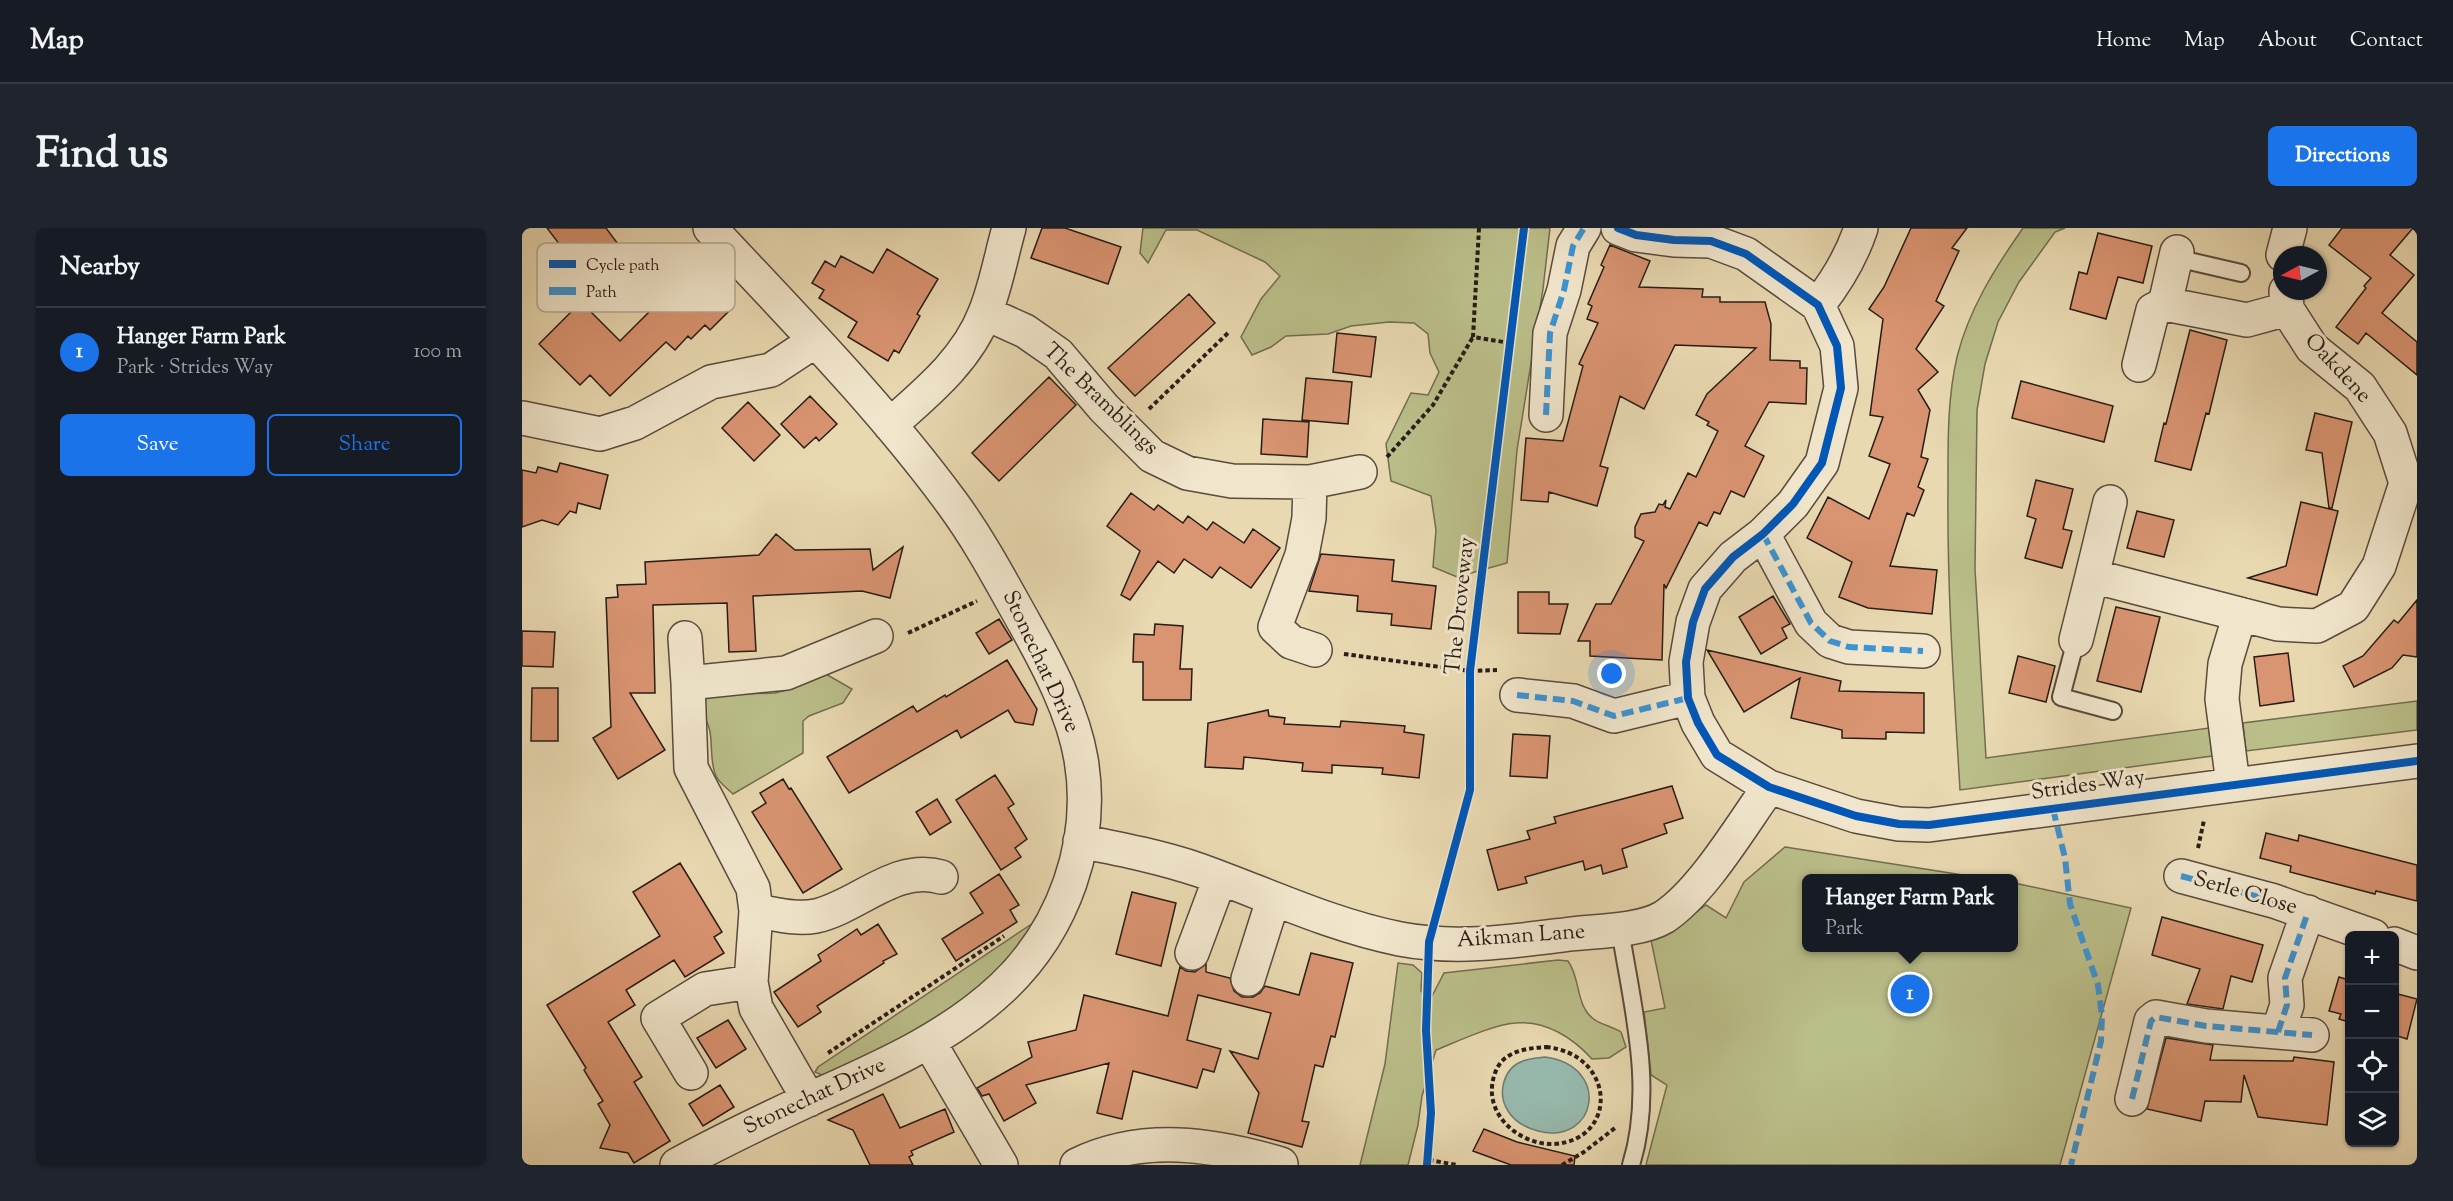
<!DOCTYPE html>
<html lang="en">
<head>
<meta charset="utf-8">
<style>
  :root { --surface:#171b24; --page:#20242c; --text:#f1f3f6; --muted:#9ea1a6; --line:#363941; --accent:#1a73e8 }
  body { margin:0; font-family:"Sorts Mill Goudy",serif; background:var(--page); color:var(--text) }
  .controls { position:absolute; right:18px; bottom:18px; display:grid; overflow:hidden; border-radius:9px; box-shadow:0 2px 4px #0004 }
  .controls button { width:54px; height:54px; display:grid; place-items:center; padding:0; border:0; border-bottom:2px solid var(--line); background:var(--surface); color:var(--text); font:30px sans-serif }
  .compass { position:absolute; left:1751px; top:18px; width:54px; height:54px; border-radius:50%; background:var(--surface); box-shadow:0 2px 4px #0004; rotate:263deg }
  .you { position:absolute; left:1090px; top:446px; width:21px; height:21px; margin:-15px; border:4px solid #fff; border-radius:50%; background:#1a73e8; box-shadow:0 0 0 9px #1a73e833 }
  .badge { display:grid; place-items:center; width:39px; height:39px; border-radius:50%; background:var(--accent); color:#fff; font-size:20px; font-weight:700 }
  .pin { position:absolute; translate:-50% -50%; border:3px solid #fff; box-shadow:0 2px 6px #0006 }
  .popup { position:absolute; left:1280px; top:646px; width:216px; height:78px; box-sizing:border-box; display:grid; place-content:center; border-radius:9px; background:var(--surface); filter:drop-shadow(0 2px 4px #0005); font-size:20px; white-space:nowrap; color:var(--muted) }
  .popup b { font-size:22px; color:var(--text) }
  .popup::after { content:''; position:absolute; left:50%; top:100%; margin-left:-12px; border:12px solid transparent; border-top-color:var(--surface) }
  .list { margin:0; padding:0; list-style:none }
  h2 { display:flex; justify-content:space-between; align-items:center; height:78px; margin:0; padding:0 24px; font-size:26px }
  h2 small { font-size:20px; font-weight:400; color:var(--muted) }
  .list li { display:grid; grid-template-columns:39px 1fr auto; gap:18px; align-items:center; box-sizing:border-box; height:90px; padding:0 24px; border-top:2px solid var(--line) }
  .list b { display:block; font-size:22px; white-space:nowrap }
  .list p { margin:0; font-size:20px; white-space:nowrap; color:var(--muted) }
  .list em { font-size:20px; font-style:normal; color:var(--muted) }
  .actions { display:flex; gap:12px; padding:18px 24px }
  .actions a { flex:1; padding:14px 0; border:2px solid var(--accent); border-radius:9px; text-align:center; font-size:21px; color:var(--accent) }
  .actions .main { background:var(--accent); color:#fff }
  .icon { flex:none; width:33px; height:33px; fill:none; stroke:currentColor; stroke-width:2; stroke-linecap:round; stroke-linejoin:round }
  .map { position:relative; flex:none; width:1895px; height:937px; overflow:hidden; border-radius:9px }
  header { display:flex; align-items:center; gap:36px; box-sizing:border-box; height:84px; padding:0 30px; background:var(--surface); border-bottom:2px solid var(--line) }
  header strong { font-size:28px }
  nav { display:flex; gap:33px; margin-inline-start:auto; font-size:21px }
  .intro { display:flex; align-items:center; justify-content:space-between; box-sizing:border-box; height:144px; padding:0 36px }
  h1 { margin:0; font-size:42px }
  .button { padding:15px 27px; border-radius:9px; background:var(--accent); color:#fff; font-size:21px; font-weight:700 }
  main { display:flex; gap:36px; padding:0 36px }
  aside { flex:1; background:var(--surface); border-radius:9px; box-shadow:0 2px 4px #0004 }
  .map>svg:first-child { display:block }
  .green { fill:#babe89; stroke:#726d50; stroke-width:1.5 }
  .water { fill:#97baae; stroke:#6b7b72; stroke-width:1.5 }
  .building { fill:#d99471; stroke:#291c17; stroke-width:1.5 }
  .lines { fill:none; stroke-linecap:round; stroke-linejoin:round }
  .service-casing { stroke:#594b3e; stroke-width:20 }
  .minor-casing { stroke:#594b3e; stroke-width:36 }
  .path { stroke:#291c17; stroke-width:4; stroke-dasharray:4.5 3; stroke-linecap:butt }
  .service { stroke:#f1e6cc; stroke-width:16 }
  .minor { stroke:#f1e6cc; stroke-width:33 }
  .quiet { stroke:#3c94d4; stroke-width:6; stroke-dasharray:12 6; stroke-linecap:butt }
  .cycleway-casing { stroke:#f1e6cc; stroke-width:11 }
  .cycleway { stroke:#0057b8; stroke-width:8 }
  .labels { text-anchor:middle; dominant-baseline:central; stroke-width:6; stroke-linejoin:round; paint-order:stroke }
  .street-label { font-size:22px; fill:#291c17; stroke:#f1e6cc }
  .key { fill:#f1e6cc; stroke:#b5a996; stroke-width:1.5 }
  .key-label { font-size:16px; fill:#291c17 }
</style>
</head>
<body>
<header>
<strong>Map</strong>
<nav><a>Home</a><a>Map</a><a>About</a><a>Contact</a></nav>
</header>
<div class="intro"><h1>Find us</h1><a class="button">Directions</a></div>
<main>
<aside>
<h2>Nearby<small></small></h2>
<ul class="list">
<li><span class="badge">1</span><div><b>Hanger Farm Park</b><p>Park · Strides Way</p></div><em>100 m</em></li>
</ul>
<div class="actions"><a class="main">Save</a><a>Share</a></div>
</aside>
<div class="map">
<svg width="1895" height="937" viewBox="0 0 1895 937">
  <rect width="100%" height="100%" fill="#e9d9b1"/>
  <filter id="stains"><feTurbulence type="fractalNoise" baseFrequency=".00333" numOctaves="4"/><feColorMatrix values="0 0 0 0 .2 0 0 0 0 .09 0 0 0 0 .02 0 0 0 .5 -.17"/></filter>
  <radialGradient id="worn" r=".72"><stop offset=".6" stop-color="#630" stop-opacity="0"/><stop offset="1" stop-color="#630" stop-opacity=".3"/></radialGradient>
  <path class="green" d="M 621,0 L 1028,0 L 1021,61 L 995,222 L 985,335 L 935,349 L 911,339 L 914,302 L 909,268 L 869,253 L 864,216 L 889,165 L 906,167 L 917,144 L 908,125 L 906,106 L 892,95 L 867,94 L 829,98 L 806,106 L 764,108 L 749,119 L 730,127 L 719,109 L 739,71 L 758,48 L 743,34 L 675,2 L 644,2 L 626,35 L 618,25 Z
    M 1501,0 L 1543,0 L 1533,4 L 1497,54 L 1476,94 L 1463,136 L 1455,182 L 1453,341 L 1464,530 L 1687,500 L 1690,528 L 1438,562 C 1432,462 1425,362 1426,261 C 1426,217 1425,172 1435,129 C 1447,81 1473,40 1501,0 Z
    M 302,445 L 330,461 L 321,475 L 287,488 L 281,493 L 281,525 L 211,566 C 206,561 197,555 194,548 C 185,528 195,503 180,487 L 179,471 L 188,467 L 253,465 L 269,461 Z
    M 1895,473 L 1895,502 L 1724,523 L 1721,495 Z
    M 1263,619 L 1460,650 L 1284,650 L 1284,720 L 1492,720 L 1492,655 L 1609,680 L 1538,937 L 1124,937 L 1145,857 L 1129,847 L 1122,784 L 1143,780 L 1129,712 L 1143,707 L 1184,677 L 1204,690 L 1222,654 Z
    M 517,691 L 474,749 L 400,804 L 302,848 L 293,844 L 296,839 Z
    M 1036,732 L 1046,733 C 1059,750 1053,779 1073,792 C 1078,796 1092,799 1099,804 L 1104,819 L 1087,830 L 1070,831 C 1051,810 1024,792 993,795 C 973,796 934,814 914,822 L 900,868 L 896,897 L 886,937 L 838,937 L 863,836 L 876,735 L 891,737 L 900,745 L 899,763 L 908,772 L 922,745 Z"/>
  <path class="water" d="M 1023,829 C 1090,838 1075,918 1016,903 C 1004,900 993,894 986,883 C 975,866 981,840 1001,833 C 1008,830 1016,830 1023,829 Z"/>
  <path class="building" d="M 25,0 L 84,0 L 105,28 L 68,56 Z
    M 520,0 L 543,0 L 599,19 L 586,56 L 509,30 Z
    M 1389,0 L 1445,0 L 1430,20 L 1437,23 L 1414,73 L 1422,78 L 1394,121 L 1416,144 L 1396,162 L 1408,182 L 1399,229 L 1406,231 L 1396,259 L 1402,262 L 1392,288 L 1385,285 L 1368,338 L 1415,342 L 1410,386 L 1346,380 L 1317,369 L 1330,334 L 1285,310 L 1306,269 L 1347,291 L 1368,236 L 1347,228 L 1361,189 L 1348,187 L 1361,91 L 1347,81 L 1362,59 Z
    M 1820,0 L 1891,0 L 1868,27 L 1892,47 L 1860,85 L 1895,114 L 1895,147 L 1844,105 L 1836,116 L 1814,99 L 1844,60 L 1842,58 L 1849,50 L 1807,17 Z
    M 1576,5 L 1630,18 L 1621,55 L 1596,49 L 1584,91 L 1548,81 L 1557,44 L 1565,46 Z
    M 1088,17 L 1128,33 L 1117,59 L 1181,61 L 1180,69 L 1198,69 L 1198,74 L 1243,74 L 1249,96 L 1248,132 L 1278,133 L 1278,140 L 1285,140 L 1284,176 L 1247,174 L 1223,218 L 1242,228 L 1222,269 L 1209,263 L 1198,286 L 1192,284 L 1185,298 L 1177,294 L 1144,360 L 1142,356 L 1140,432 L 1068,428 L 1068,413 L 1056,413 L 1074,376 L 1089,376 L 1122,313 L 1113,309 L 1113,299 L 1119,286 L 1133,284 L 1137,276 L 1141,277 L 1144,272 L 1143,279 L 1148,281 L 1166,245 L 1174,249 L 1196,203 L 1185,197 L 1187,194 L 1174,187 L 1185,166 L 1234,120 L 1153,117 L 1122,181 L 1098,168 L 1078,238 L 1086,240 L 1075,278 L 1027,264 L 1026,274 L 999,272 L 1004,210 L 1041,213 L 1061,138 L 1057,136 L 1076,95 L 1065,91 L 1070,78 L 1066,76 L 1082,39 L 1079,37 Z
    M 365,21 L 416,51 L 395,86 L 398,88 L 377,125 L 372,122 L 366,133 L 326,109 L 335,94 L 297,70 L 302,62 L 290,55 L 303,33 L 313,39 L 319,28 L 351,45 Z
    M 179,47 L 211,79 L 188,102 L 183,97 L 169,111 L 166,108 L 153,122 L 144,114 L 88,168 L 68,147 L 58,157 L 17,116 L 59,74 L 98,113 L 144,67 L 152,74 Z
    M 667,66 L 693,95 L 613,168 L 586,140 Z
    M 1668,102 L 1705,112 L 1687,186 L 1684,185 L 1669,242 L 1633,233 L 1642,195 L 1644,196 Z
    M 815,105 L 854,109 L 849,149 L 811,144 Z
    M 527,149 L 554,177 L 477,253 L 450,225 Z
    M 784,150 L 830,154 L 826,196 L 780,192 Z
    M 1499,153 L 1591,178 L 1582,214 L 1490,190 Z
    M 288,168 L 315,196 L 297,213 L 294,209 L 282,220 L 259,196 Z
    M 226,174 L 258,207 L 232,233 L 200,200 Z
    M 1793,185 L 1830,194 L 1810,280 L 1807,280 L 1800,225 L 1784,222 Z
    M 741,191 L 787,194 L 785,229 L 739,226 Z
    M 38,235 L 86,247 L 78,281 L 56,275 L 54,285 L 48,283 L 36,297 L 20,292 L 0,299 L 0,242 L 14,245 L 16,239 L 35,244 Z
    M 1514,252 L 1551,261 L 1541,301 L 1550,303 L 1540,340 L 1503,330 L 1514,291 L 1505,288 Z
    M 609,265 L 632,282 L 636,277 L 661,295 L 666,288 L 685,302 L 691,294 L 722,315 L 731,301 L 758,320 L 729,360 L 698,339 L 690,350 L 662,331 L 652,345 L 636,333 L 608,372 L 599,367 L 618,323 L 585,298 Z
    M 1779,274 L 1816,283 L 1795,367 L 1726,350 L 1764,338 Z
    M 1615,283 L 1652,292 L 1642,329 L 1605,320 Z
    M 254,306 L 273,322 L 348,321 L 351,342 L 381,319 L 368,370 L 340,363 L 231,368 L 234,423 L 207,424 L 205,375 L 131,377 L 133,465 L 108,465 L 143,522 L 96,551 L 71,510 L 89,499 L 84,370 L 96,369 L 95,357 L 124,356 L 123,334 L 237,327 Z
    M 799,326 L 872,332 L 870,353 L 914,358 L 909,401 L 869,397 L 870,386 L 835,383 L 836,368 L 787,363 Z
    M 996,364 L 1027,364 L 1027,376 L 1046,376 L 1038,406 L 996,405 Z
    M 1251,368 L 1268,396 L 1260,400 L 1265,410 L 1239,426 L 1217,389 Z
    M 1895,372 L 1895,429 L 1881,427 L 1870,440 L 1832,459 L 1821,438 L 1841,428 L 1872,392 L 1876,395 Z
    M 1594,379 L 1638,389 L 1619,464 L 1575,453 Z
    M 477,391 L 490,412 L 467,426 L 454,405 Z
    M 633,396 L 661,398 L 658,441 L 670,441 L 669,472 L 621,472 L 621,434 L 611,434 L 612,406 L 632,407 Z
    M 0,403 L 33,404 L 31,439 L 0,438 Z
    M 1185,422 L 1319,453 L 1317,463 L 1402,465 L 1402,505 L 1364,504 L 1364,511 L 1320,510 L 1320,502 L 1269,490 L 1278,450 L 1222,484 Z
    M 1766,425 L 1772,473 L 1738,478 L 1732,429 Z
    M 1496,428 L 1533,438 L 1524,474 L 1487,465 Z
    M 485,432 L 515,481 L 511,497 L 493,494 L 486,482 L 439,510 L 435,502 L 327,565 L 305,529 L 391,478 L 395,484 L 423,467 L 424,469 Z
    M 10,460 L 36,460 L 36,513 L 9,513 Z
    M 746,482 L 747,488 L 763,490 L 762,496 L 818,499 L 819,493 L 860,496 L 883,498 L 882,504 L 902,507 L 897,550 L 860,546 L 861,540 L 810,537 L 810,545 L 780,543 L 781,535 L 722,529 L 721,541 L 683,539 L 686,495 Z
    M 991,506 L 1028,508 L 1025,550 L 988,548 Z
    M 473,547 L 492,576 L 486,580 L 505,611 L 493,620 L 499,629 L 479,642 L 434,572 Z
    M 261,551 L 267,561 L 269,560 L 320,641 L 281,665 L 230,584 L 244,575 L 238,565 Z
    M 1150,558 L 1161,590 L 1142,596 L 1145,605 L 1100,621 L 1105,639 L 1081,646 L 1079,637 L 1063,642 L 1061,633 L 1003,649 L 1005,655 L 976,662 L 965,622 L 1008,611 L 1005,603 L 1034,595 L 1032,589 Z
    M 415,571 L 429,594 L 408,607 L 394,584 Z
    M 1744,605 L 1776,613 L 1777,607 L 1895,637 L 1895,673 L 1854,663 L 1853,666 L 1768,644 L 1769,638 L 1738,630 Z
    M 158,635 L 200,704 L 192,709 L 202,725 L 163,749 L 152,732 L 104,762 L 113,777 L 86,794 L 120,849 L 112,854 L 148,913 L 112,935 L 106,925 L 78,920 L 88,897 L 76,876 L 81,873 L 62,842 L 64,840 L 25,777 L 138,708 L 111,664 Z
    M 477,646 L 497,677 L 488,682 L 495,694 L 434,733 L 420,711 L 461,685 L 448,665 Z
    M 610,664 L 654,675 L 639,738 L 594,726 Z
    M 1640,689 L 1741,717 L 1730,754 L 1709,748 L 1701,781 L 1665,776 L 1678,741 L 1630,727 Z
    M 356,696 L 375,726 L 361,733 L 362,735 L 295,778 L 299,784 L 276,799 L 252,764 L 299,733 L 296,727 L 335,701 L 339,707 Z
    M 789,725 L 831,735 L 813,809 L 809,808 L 801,839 L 793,837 L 780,893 L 787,894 L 780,919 L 726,905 L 737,865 L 708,823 L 736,831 L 749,785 L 676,767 L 665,812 L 699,821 L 692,844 L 681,841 L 675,860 L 611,843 L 600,891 L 575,885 L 587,835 L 504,857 L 514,875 L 482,893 L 467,866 L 460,868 L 455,860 L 510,829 L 506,814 L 554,802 L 562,767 L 646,788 L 658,739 L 664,743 L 673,744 L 684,736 L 684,744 L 708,750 L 712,763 L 720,769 L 731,769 L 738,765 L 743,758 L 777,767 Z
    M 1817,749 L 1827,752 L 1827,794 L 1817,791 L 1819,786 L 1807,783 Z
    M 1872,765 L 1895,771 L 1885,811 L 1872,807 Z
    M 206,792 L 224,821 L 194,840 L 175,810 Z
    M 1644,810 L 1691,817 L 1688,832 L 1771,833 L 1772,829 L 1812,834 L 1805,897 L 1736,889 L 1722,847 L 1719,874 L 1683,873 L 1679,893 L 1625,881 Z
    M 198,857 L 212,879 L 181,898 L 167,876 Z
    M 361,866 L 378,900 L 423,881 L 432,904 L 389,923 L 391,927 L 387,929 L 391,937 L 348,937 L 331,902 L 306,892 Z
    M 962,901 L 995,914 L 1053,928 L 1052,937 L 989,937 L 951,923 Z"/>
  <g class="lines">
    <g class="service-casing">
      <path id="service" d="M 1654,30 L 1719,45
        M 1554,412 L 1539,469 L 1591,483
        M 1098,701 C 1110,778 1133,860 1109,937"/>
    </g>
    <g class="minor-casing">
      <path id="minor" d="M 1096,0 L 1114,7 L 1152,12 L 1189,13 L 1224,26 L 1296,77 L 1315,118 L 1319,160 L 1300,235 L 1271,276 L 1241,306 L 1211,329 L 1183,361 L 1171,394 L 1164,434 L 1166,470 L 1176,495 L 1195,527 L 1247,559 L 1334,588 L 1377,596 L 1407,597 L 1895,533
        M 1655,24 L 1643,76 L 1725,92 L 1765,81
        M 1761,27 L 1768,0
        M 1296,77 C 1315,53 1329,30 1339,0
        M 463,85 L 503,103 L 536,126 L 582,180 L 630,228 L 665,245 L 710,253 L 788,254 L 838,244
        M 1617,137 L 1631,82 L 1643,76
        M 1024,187 L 1028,105 L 1042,62 L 1051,18 L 1062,0
        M 0,190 L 78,206 L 113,195 L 189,154 L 249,142 L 293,113
        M 368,197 C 404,165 445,132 463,85 C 474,58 479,28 487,0
        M 788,254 L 787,290 L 780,327 L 753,399 L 769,414 L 793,422
        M 1588,274 L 1570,348 L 1756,396 L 1795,398 L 1831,379 L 1857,338 L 1884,255 L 1868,205 L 1838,159 L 1790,120 L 1765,81 L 1764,63
        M 1241,306 L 1289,395 L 1308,413 L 1327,419 L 1401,423
        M 163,410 L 166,455
        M 1554,412 L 1570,348
        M 995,467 L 1051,473 L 1092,488 L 1166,470
        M 1711,556 L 1700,471 L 1703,436 L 1718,386
        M 558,613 C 598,621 639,629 677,642 C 744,666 808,697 878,711 C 935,722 993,713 1049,706 C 1076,703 1119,703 1142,689 C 1181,663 1219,598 1247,559
        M 1659,648 L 1752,673 L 1851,708
        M 234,683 C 254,686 274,692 294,688 C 337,678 373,636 419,649
        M 1872,716 L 1895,725
        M 670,725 L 698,650
        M 726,751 L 751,672
        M 1756,804 L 1765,777 L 1763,750 L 1786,684
        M 407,814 L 479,937
        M 169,845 L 136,790 L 183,761 L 229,754
        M 1610,871 L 1629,793 L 1634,789 L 1684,798 L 1790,807
        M 287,872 L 234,780 L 229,754 L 234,683 L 231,660 L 169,540 L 166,455 L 264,445 L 354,408
        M 155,937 C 199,913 243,892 288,871 C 355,841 426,811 481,759 C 542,701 573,614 559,531 C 551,484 526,437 503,396 C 480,355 458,313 430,275 C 358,177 271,89 188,0
        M 555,937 C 621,905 691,916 759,936"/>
    </g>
    <path class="path" d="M 957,0 L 951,109 L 988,115
      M 627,181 L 707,104
      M 865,229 L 911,177 L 951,109
      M 386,405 L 455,373
      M 822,426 L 948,443 L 975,442
      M 1676,620 L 1682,592
      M 1024,819 C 1094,826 1097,912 1032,916 C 998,917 963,888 971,852 C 973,843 977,834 985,829 C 996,821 1011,820 1024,819 Z
      M 306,825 L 482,708
      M 907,932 L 935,937
      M 1040,937 L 1062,924 L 1093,900"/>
    <use href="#service" class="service"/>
    <use href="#minor" class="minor"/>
    <path class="quiet" d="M 1024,187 L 1028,105 L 1042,62 L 1051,18 L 1062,0
      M 1241,306 L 1289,395 L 1308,413 L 1327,419 L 1401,423
      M 995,467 L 1051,473 L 1092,488 L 1166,470
      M 1531,581 L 1543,630 L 1548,676 L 1576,757 L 1580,788 L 1579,813 L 1549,937
      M 1659,648 L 1752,673
      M 1756,804 L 1765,777 L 1763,750 L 1786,684
      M 1610,871 L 1629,793 L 1634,789 L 1684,798 L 1790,807"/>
    <g class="cycleway-casing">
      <path id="cycleway" d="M 1096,0 L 1114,7 L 1152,12 L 1189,13 L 1224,26 L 1296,77 L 1315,118 L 1319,160 L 1300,235 L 1271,276 L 1241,306 L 1211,329 L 1183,361 L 1171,394 L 1164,434 L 1166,470 L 1176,495 L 1195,527 L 1247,559 L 1334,588 L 1377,596 L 1407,597 L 1895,533
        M 905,937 L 909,885 L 904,802 L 907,714 L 948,562 L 948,443 L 1002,0"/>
    </g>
    <use href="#cycleway" class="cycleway"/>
  </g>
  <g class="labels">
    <g class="street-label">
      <text transform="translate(1815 141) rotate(47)">Oakdene</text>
      <text transform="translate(578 172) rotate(44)">The Bramblings</text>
      <text transform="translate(939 378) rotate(-84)">The Droveway</text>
      <text transform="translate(518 434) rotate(65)">Stonechat Drive</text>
      <text transform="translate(1566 558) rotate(-8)">Strides Way</text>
      <text transform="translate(1723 666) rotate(16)">Serle Close</text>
      <text transform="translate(999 709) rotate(-4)">Aikman Lane</text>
      <text transform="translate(293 869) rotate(-25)">Stonechat Drive</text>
    </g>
  </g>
  <rect x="15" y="15" width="198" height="69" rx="9" class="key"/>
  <rect x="27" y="32" width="27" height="8" fill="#0057b8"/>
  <rect x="27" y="59" width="27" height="8" fill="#3c94d4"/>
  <g class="key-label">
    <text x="64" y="42">Cycle path</text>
    <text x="64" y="69">Path</text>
  </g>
  <rect width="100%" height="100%" filter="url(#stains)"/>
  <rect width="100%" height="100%" fill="url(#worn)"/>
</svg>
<div class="controls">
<button>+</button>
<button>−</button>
<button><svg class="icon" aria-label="locate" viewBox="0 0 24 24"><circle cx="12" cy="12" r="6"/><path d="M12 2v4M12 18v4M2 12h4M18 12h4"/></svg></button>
<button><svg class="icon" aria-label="layers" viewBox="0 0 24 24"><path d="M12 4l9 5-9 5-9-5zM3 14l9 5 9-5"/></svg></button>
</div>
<svg class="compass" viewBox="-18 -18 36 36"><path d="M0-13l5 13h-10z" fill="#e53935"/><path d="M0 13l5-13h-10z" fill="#9ea1a6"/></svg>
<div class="you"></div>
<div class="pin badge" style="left:1388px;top:766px">1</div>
<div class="popup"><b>Hanger Farm Park</b>Park</div>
</div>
</main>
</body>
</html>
